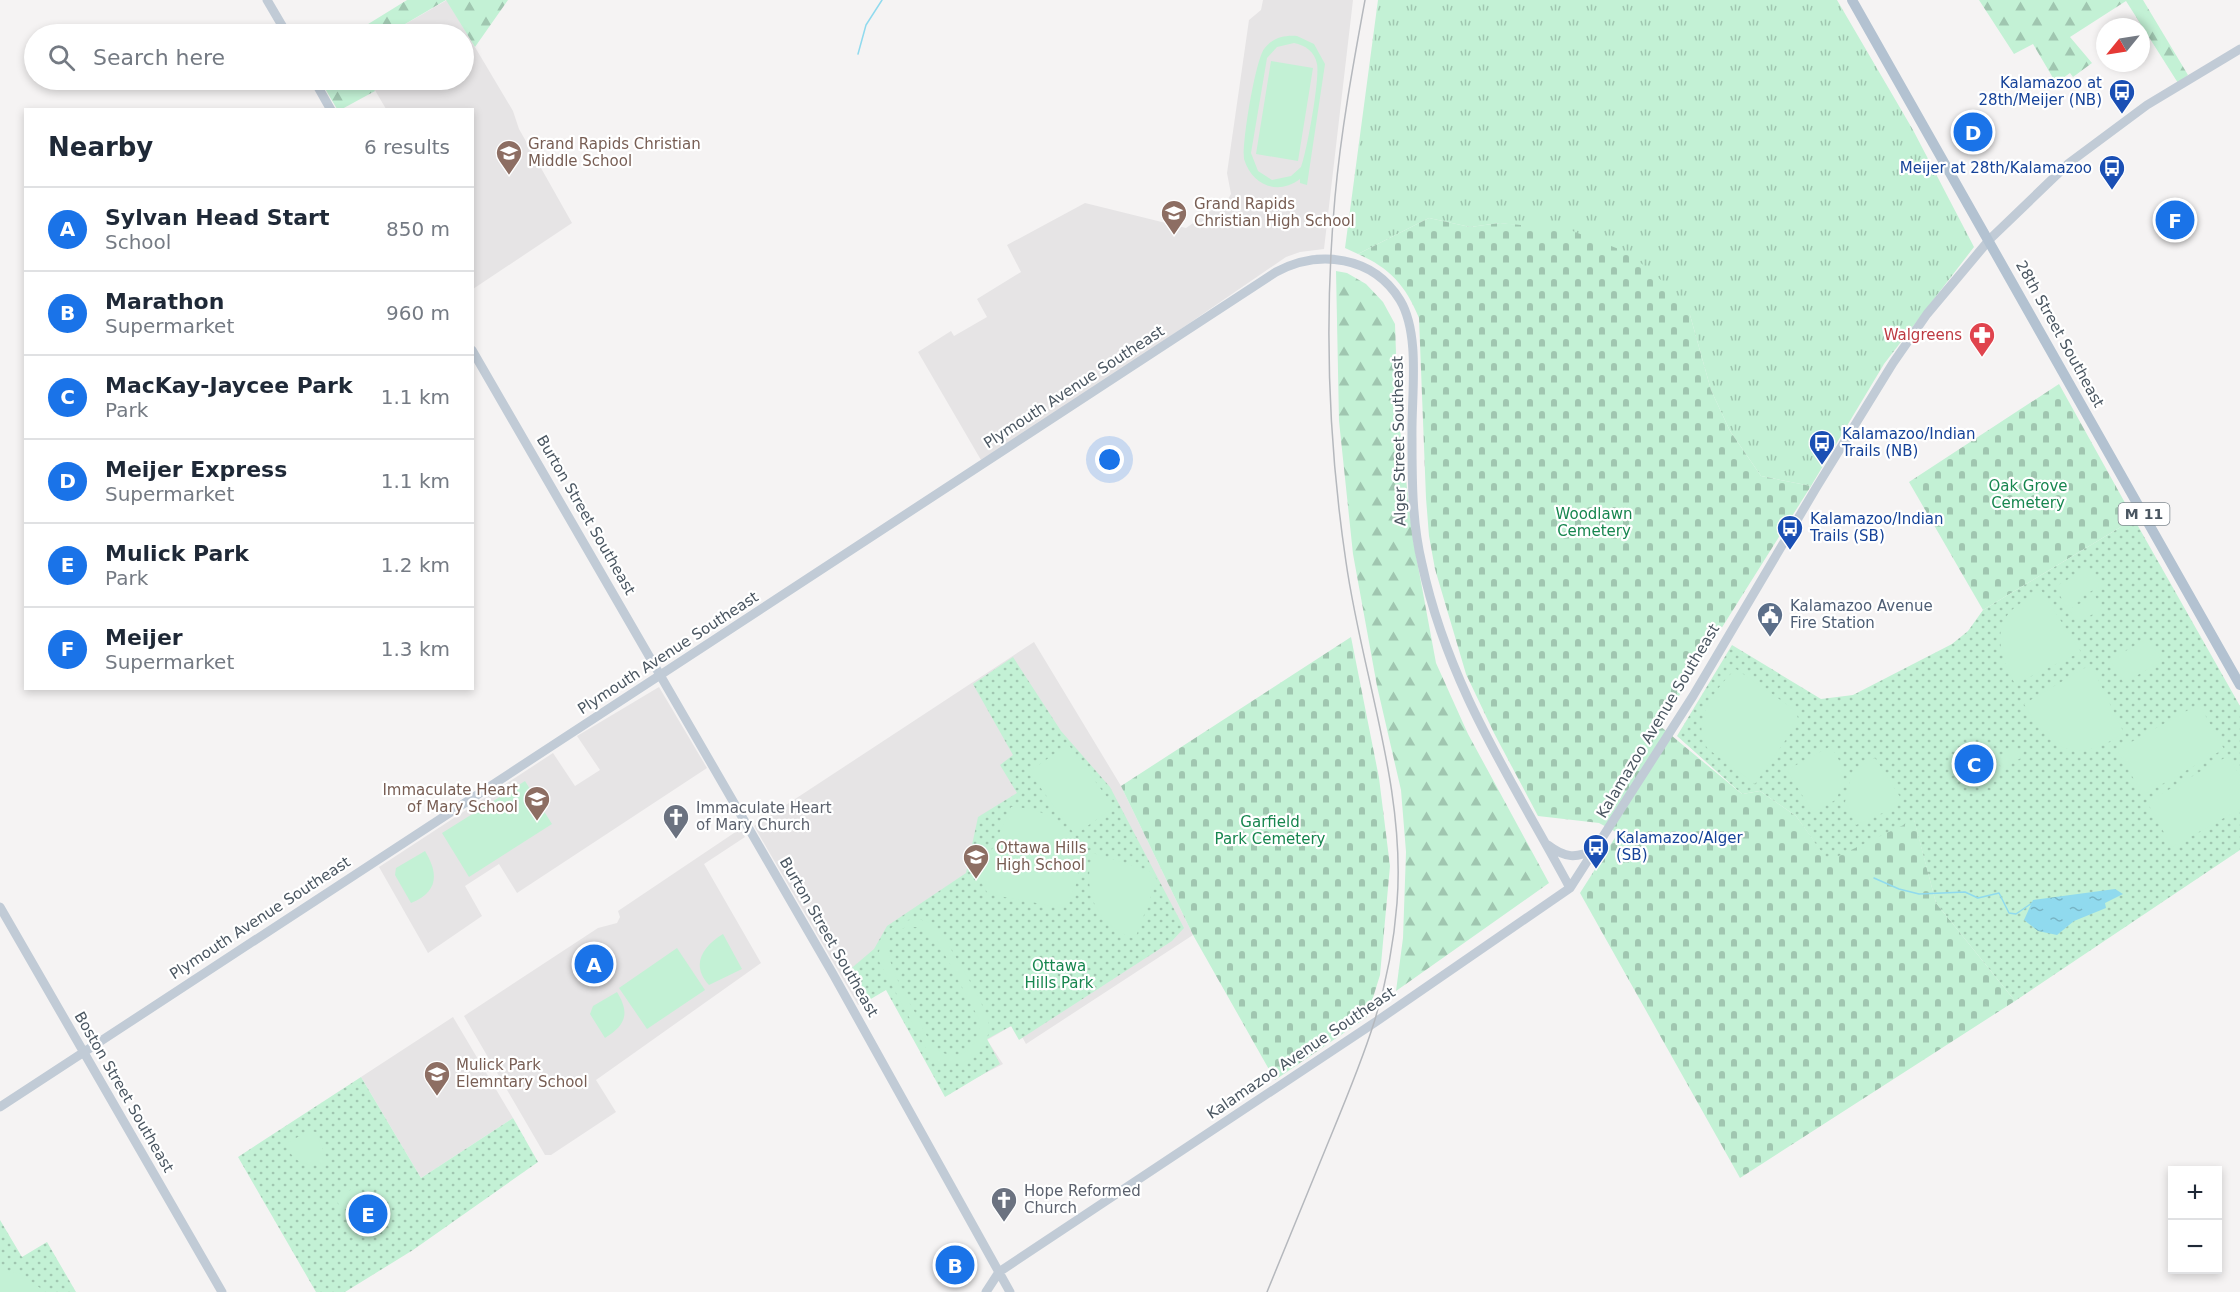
<!DOCTYPE html>
<html lang="en">
<head>
<meta charset="utf-8">
<style>
  :root { --surface:#fff; --page:#f6f6f7; --text:#1f2937; --muted:#747a83; --line:#e0e1e3; --accent:#1a73e8 }
  body { margin:0; font-family:"DejaVu Sans",sans-serif; background:var(--page); color:var(--text) }
  .controls { position:absolute; right:18px; bottom:18px; display:grid; overflow:hidden; border-radius:0px; box-shadow:0 3px 9px #0003 }
  .controls button { width:54px; height:54px; display:grid; place-items:center; padding:0; border:0; border-bottom:2px solid var(--line); background:var(--surface); color:var(--text); font:30px sans-serif }
  .compass { position:absolute; left:2096px; top:18px; width:54px; height:54px; border-radius:50%; background:var(--surface); box-shadow:0 3px 9px #0003; rotate:240deg }
  .you { position:absolute; left:1110px; top:460px; width:21px; height:21px; margin:-15px; border:4px solid #fff; border-radius:50%; background:#1a73e8; box-shadow:0 0 0 9px #1a73e833 }
  .badge { display:grid; place-items:center; width:39px; height:39px; border-radius:50%; background:var(--accent); color:#fff; font-size:20px; font-weight:700 }
  .pin { position:absolute; translate:-50% -50%; border:3px solid #fff; box-shadow:0 2px 6px #0006 }
  .list { margin:0; padding:0; list-style:none }
  h2 { display:flex; justify-content:space-between; align-items:center; height:78px; margin:0; padding:0 24px; font-size:26px }
  h2 small { font-size:20px; font-weight:400; color:var(--muted) }
  .list li { display:grid; grid-template-columns:39px 1fr auto; gap:18px; align-items:center; box-sizing:border-box; height:84px; padding:0 24px; border-top:2px solid var(--line) }
  .list b { display:block; font-size:22px; white-space:nowrap }
  .list p { margin:0; font-size:20px; white-space:nowrap; color:var(--muted) }
  .list em { font-size:20px; font-style:normal; color:var(--muted) }
  .icon { flex:none; width:33px; height:33px; fill:none; stroke:currentColor; stroke-width:2; stroke-linecap:round; stroke-linejoin:round }
  .map { position:relative; flex:none; width:2240px; height:1292px; overflow:hidden }
  .search { position:absolute; background:var(--surface); box-shadow:0 3px 9px #0003; left:24px; top:24px; width:450px; height:66px; display:flex; align-items:center; gap:15px; box-sizing:border-box; padding:0 21px; border-radius:33px; color:var(--muted); font-size:22px }
  .panel { position:absolute; background:var(--surface); box-shadow:0 3px 9px #0003; left:24px; top:108px; width:450px; height:582px; border-radius:0px }
  .map>svg:first-child { display:block }
  .education { fill:#e6e4e5 }
  .grass { fill:url(#grass-tufts) }
  .forest { fill:url(#forest-firs) }
  .cemetery { fill:url(#cemetery-stones) }
  .park { fill:url(#park-dots) }
  .pitch { fill:#c3f1d5; fill-rule:evenodd }
  .water { fill:url(#water-ripples) }
  .lines { fill:none; stroke-linecap:round; stroke-linejoin:round }
  .stream { stroke:#90daee; stroke-width:1.5 }
  .secondary { stroke:#c1cbd6; stroke-width:9 }
  .primary { stroke:#b3c2d1; stroke-width:10 }
  .rail { stroke:#b5b8bd; stroke-width:1.5 }
  .labels { text-anchor:middle; dominant-baseline:central; stroke-width:4.5; stroke-linejoin:round; paint-order:stroke }
  .shield { fill:#fff; stroke:#808990; stroke-width:1.5 }
  .shield-label { font-size:14px; font-weight:bold; fill:#4a5661 }
  .transit-label { font-size:15px; fill:#164399; stroke:#fff; text-anchor:start }
  .education-label { font-size:15px; fill:#785e54; stroke:#fff; text-anchor:start }
  .street-label { font-size:15px; fill:#4a5661; stroke:#fff }
  .health-label { font-size:15px; fill:#be3a42; stroke:#fff; text-anchor:end }
  .park-label { font-size:15px; fill:#17864f; stroke:#fff }
  .service-label { font-size:15px; fill:#4e5e75; stroke:#fff; text-anchor:start }
  .worship-label { font-size:15px; fill:#5b616d; stroke:#fff; text-anchor:start }
</style>
</head>
<body>
<div class="map">
<svg width="2240" height="1292" viewBox="0 0 2240 1292">
  <defs>
    <pattern id="grass-tufts" width="24" height="20" patternUnits="userSpaceOnUse" patternTransform="scale(1.5)"><rect width="24" height="20" fill="#c3f1d5"/><path d="M3 7l-1-3M5 7V3M7 7l1-3M15 17l-1-3M17 17v-4M19 17l1-3" fill="none" stroke="#a0c6b0"/></pattern>
    <pattern id="forest-firs" width="22" height="20" patternUnits="userSpaceOnUse" patternTransform="scale(1.5)"><rect width="22" height="20" fill="#c3f1d5"/><path d="M5 1l3.5 6h-7zM16 11l3.5 6h-7z" fill="#a0c6b0"/></pattern>
    <pattern id="cemetery-stones" width="16" height="16" patternUnits="userSpaceOnUse" patternTransform="scale(1.5)"><rect width="16" height="16" fill="#c3f1d5"/><path d="M2 7V4a2 2 0 0 1 4 0v3zM10 15v-3a2 2 0 0 1 4 0v3z" fill="#a0c6b0"/></pattern>
    <pattern id="park-dots" width="8" height="8" patternUnits="userSpaceOnUse" patternTransform="scale(1.5)"><rect width="8" height="8" fill="#c3f1d5"/><path d="M2 2h.1M6 6h.1" fill="none" stroke="#a0c6b0" stroke-width="1.8" stroke-linecap="round"/></pattern>
    <pattern id="water-ripples" width="26" height="14" patternUnits="userSpaceOnUse" patternTransform="scale(1.5)"><rect width="26" height="14" fill="#90daee"/><path d="M2 4q2-2 4 0t4 0M15 11q2-2 4 0t4 0" fill="none" stroke="#78b4c4"/></pattern>
  </defs>
  <rect width="100%" height="100%" fill="#f5f3f3"/>
  <path class="education" d="M 447,0 L 513,111 L 519,129 L 572,223 L 473,289 L 472,110 L 386,109 L 369,80 L 464,80 L 464,34 L 388,34 Z
    M 1263,0 L 1353,0 L 1324,249 L 1300,252 L 1286,257 L 1095,388 L 981,460 L 918,352 L 951,331 L 954,336 L 987,317 L 977,299 L 1021,272 L 1007,245 L 1085,203 L 1186,228 L 1228,199 L 1231,194 L 1227,173 L 1249,20 L 1261,10 Z
    M 1034,642 L 1121,786 L 1193,935 L 1026,1044 L 1015,1024 L 987,1040 L 1003,1064 L 945,1094 L 887,989 L 858,1005 L 754,826 Z
    M 659,687 L 707,768 L 517,893 L 499,864 L 465,886 L 482,916 L 428,953 L 379,867 L 553,753 L 575,786 L 600,770 L 577,736 Z
    M 740,829 L 745,837 L 704,864 L 761,963 L 596,1080 L 616,1112 L 551,1155 L 545,1155 L 464,1016 L 598,928 L 617,923 L 620,917 L 618,911 Z
    M 453,1017 L 513,1118 L 421,1178 L 361,1077 Z"/>
  <path class="grass" d="M 1378,0 L 1837,0 L 1913,130 L 1974,247 L 1884,364 L 1811,486 L 1761,476 L 1730,431 L 1711,390 L 1690,315 L 1531,227 L 1500,223 L 1470,227 L 1429,218 L 1358,254 L 1345,248 Z"/>
  <path class="forest" d="M 407,0 L 508,0 L 475,47 L 446,0 L 388,34 L 352,34 Z
    M 1979,0 L 2143,0 L 2188,75 L 2178,83 L 2126,1 L 2070,37 L 2092,63 L 2073,77 L 2070,73 L 2056,83 L 2033,44 L 2014,54 Z
    M 320,80 L 369,80 L 375,91 L 342,109 L 337,109 Z
    M 1336,271 L 1347,273 L 1366,284 L 1383,302 L 1395,324 L 1398,412 L 1413,539 L 1436,663 L 1468,734 L 1549,883 L 1396,991 L 1403,938 L 1406,852 L 1401,790 L 1377,686 L 1353,554 L 1339,421 Z"/>
  <path class="cemetery" d="M 1429,218 L 1470,227 L 1500,223 L 1570,230 L 1629,253 L 1668,286 L 1690,315 L 1711,390 L 1730,431 L 1761,476 L 1811,486 L 1660,726 L 1742,794 L 1760,791 L 1796,816 L 1828,860 L 1914,819 L 1936,903 L 2015,1001 L 1740,1178 L 1580,893 L 1618,833 L 1599,823 L 1538,816 L 1494,733 L 1466,674 L 1435,569 L 1429,536 L 1426,498 L 1419,318 C 1406,286 1390,268 1358,254 Z
    M 2059,384 L 2134,519 L 1983,610 L 1909,482 Z
    M 1351,637 L 1379,778 L 1390,866 L 1380,975 L 1367,1017 L 1275,1080 L 1193,935 L 1121,786 Z"/>
  <path class="park" d="M 2134,519 L 2240,706 L 2240,850 L 2015,1001 L 1936,903 L 1914,820 L 1828,861 L 1796,816 L 1760,791 L 1742,794 L 1677,736 L 1732,645 L 1821,699 L 1853,695 L 1952,644 L 1968,631 L 1983,610 Z
    M 1013,657 L 1061,731 L 1110,787 L 1184,928 L 1172,941 L 1019,1040 L 1011,1026 L 987,1039 L 1000,1064 L 945,1097 L 886,990 L 864,1003 L 847,972 L 874,949 L 887,926 L 966,873 L 978,817 L 1017,793 L 1000,765 L 1013,755 L 973,684 Z
    M 361,1077 L 421,1178 L 513,1118 L 538,1162 L 413,1250 L 345,1292 L 316,1292 L 238,1157 Z
    M 0,1220 L 22,1257 L 47,1242 L 76,1292 L 0,1292 Z"/>
  <path class="pitch" d="M 1297,36 L 1314,44 L 1325,64 L 1307,185 L 1300,183 L 1300,179 C 1277,196 1252,185 1244,159 C 1242,142 1255,62 1264,49 C 1272,38 1284,35 1297,36 ZM 1294,43 C 1305,45 1315,52 1317,64 C 1320,78 1307,151 1301,167 L 1291,176 L 1272,180 L 1258,171 L 1251,153 L 1267,58 L 1277,47 Z
    M 1271,61 L 1313,68 L 1298,161 L 1256,154 Z
    M 2089,567 L 2100,586 L 2066,606 L 2055,587 Z
    M 2041,590 L 2081,652 L 2015,684 C 2003,663 1990,629 2013,609 C 2021,602 2032,596 2041,590 Z
    M 2095,596 L 2102,609 L 2077,623 L 2069,609 Z
    M 2148,638 L 2162,661 L 2124,683 L 2110,660 Z
    M 2088,666 L 2093,669 L 2124,733 C 2075,765 2051,752 2024,704 Z
    M 1736,669 L 1795,710 L 1799,721 L 1755,784 L 1708,749 C 1689,723 1716,687 1736,669 Z
    M 2199,704 L 2224,749 L 2143,795 L 2117,750 Z
    M 1068,744 L 1114,807 L 1075,835 L 1029,772 Z
    M 1831,746 L 1845,771 L 1837,799 L 1813,813 L 1787,770 Z
    M 2014,747 L 2021,758 L 2002,769 L 1996,758 Z
    M 2228,756 L 2240,776 L 2240,809 L 2172,847 L 2147,802 Z
    M 1875,758 L 1902,800 L 1896,807 L 1856,825 L 1845,802 L 1852,772 Z
    M 1994,759 L 2000,770 L 1981,781 L 1975,770 Z
    M 525,781 L 552,824 L 469,877 L 442,833 Z
    M 1011,807 C 1069,807 1100,860 1063,908 L 988,894 L 979,878 Z
    M 425,851 C 439,874 438,892 411,903 L 395,875 L 396,868 Z
    M 1093,853 L 1152,872 L 1157,880 L 1135,939 C 1097,925 1081,892 1093,853 Z
    M 919,919 L 932,924 L 942,934 C 954,955 987,1005 989,1026 C 989,1037 984,1048 976,1055 C 966,1064 953,1064 941,1060 L 942,1063 L 936,1067 L 875,954 L 879,952 C 883,929 897,920 919,919 ZM 918,927 L 928,931 L 937,940 L 980,1021 L 978,1040 L 964,1053 C 954,1056 945,1056 937,1049 C 926,1039 920,1021 913,1009 C 901,986 861,924 918,927 Z
    M 723,934 L 742,969 L 709,985 C 690,965 703,946 723,934 Z
    M 677,948 L 705,990 L 647,1029 L 619,988 Z
    M 1036,967 L 1043,977 L 1026,987 L 1020,978 Z
    M 617,992 C 630,1013 626,1025 605,1038 L 590,1014 L 593,1006 Z
    M 309,1131 L 316,1132 L 328,1162 C 308,1168 294,1164 285,1144 Z
    M 353,1188 L 360,1199 L 343,1211 L 336,1200 Z
    M 0,1268 L 20,1274 L 46,1292 L 0,1292 Z"/>
  <path class="water" d="M 2115,889 L 2123,894 L 2105,903 L 2106,908 L 2074,921 L 2057,935 L 2038,931 L 2024,920 L 2033,900 Z"/>
  <g class="lines">
    <path class="stream" d="M 858,54 L 866,25 L 882,0
      M 1874,878 L 1899,889 L 1919,894 L 1965,892 L 1978,898 L 1999,893 L 2009,913 L 2016,914 L 2032,903"/>
    <path class="secondary" d="M 267,0 L 287,34
      M 314,80 L 331,110
      M 472,350 L 833,974 L 1010,1292
      M 1548,845 C 1565,858 1576,859 1595,849
      M 0,907 L 222,1292
      M 0,1107 L 1276,272 C 1319,249 1373,256 1400,300 C 1421,335 1411,397 1412,438 C 1412,480 1412,523 1422,564 C 1448,686 1512,780 1570,888
      M 986,1292 L 999,1272 L 1377,1021 L 1570,888 L 1693,696 L 1816,488 L 1893,363 L 1927,314 L 1990,239 L 2069,163 L 2147,105 L 2240,49"/>
    <path class="primary" d="M 1852,0 L 2240,685"/>
    <path class="rail" d="M 1267,1292 C 1288,1241 1309,1189 1330,1138 C 1364,1056 1390,994 1397,903 C 1406,788 1362,675 1346,562 C 1328,441 1324,319 1335,197 C 1341,131 1353,65 1365,0"/>
  </g>
  <defs>
    <g id="bus-pin" transform="scale(1.35)"><path d="M0 17L-7.5 6A9.5 9.5 0 1 1 7.5 6Z" fill="#1a4fb4" stroke="#fff"/><path d="M-5-6H5V4H4V6H2V4H-2V6H-4V4H-5ZM-3.5-4V0h7V-4ZM-3.5 1.2v1.5H-2V1.2ZM2 1.2v1.5H3.5V1.2Z" fill="#fff"/></g>
    <g id="school-pin" transform="scale(1.35)"><path d="M0 17L-7.5 6A9.5 9.5 0 1 1 7.5 6Z" fill="#8d6e63" stroke="#fff"/><path d="M0-5L7-2L0 1L-7-2ZM-4 1L0 2.5L4 1V4Q0 6-4 4Z" fill="#fff"/></g>
    <g id="pharmacy-pin" transform="scale(1.35)"><path d="M0 17L-7.5 6A9.5 9.5 0 1 1 7.5 6Z" fill="#e0444e" stroke="#fff"/><path d="M-2-6h4v4h4v4h-4v4h-4v-4h-4v-4h4Z" fill="#fff"/></g>
    <g id="civic-pin" transform="scale(1.35)"><path d="M0 17L-7.5 6A9.5 9.5 0 1 1 7.5 6Z" fill="#5c6f8a" stroke="#fff"/><path d="M-.6-6.5H3V-4.5H.6V-3L4-1V1h2V6H-6V1h2V-1L-.6-3ZM-1.2 2.5V6h2.4V2.5Z" fill="#fff"/></g>
    <g id="church-pin" transform="scale(1.35)"><path d="M0 17L-7.5 6A9.5 9.5 0 1 1 7.5 6Z" fill="#6b7280" stroke="#fff"/><path d="M-1.2-6h2.4v3.5h3.3v2.4h-3.3V6h-2.4V-.1h-3.3v-2.4h3.3Z" fill="#fff"/></g>
  </defs>
  <g fill-rule="evenodd">
    <use href="#bus-pin" x="2122" y="92"/>
    <use href="#school-pin" x="509" y="153"/>
    <use href="#bus-pin" x="2112" y="168"/>
    <use href="#school-pin" x="1174" y="213"/>
    <use href="#pharmacy-pin" x="1982" y="335"/>
    <use href="#bus-pin" x="1822" y="443"/>
    <use href="#bus-pin" x="1790" y="528"/>
    <use href="#civic-pin" x="1770" y="615"/>
    <use href="#school-pin" x="537" y="799"/>
    <use href="#church-pin" x="676" y="817"/>
    <use href="#bus-pin" x="1596" y="847"/>
    <use href="#school-pin" x="976" y="857"/>
    <use href="#school-pin" x="437" y="1074"/>
    <use href="#church-pin" x="1004" y="1200"/>
  </g>
  <g class="labels">
    <rect class="shield" x="2118.5" y="503" width="51" height="22" rx="4.5"/>
    <g class="shield-label">
      <text x="2144" y="514">M 11</text>
    </g>
    <g class="transit-label">
      <text x="2102" y="83" text-anchor="end">Kalamazoo at<tspan x="2102" dy="17">28th/Meijer (NB)</tspan></text>
      <text x="2092" y="168" text-anchor="end">Meijer at 28th/Kalamazoo</text>
      <text x="1842" y="434">Kalamazoo/Indian<tspan x="1842" dy="17">Trails (NB)</tspan></text>
      <text x="1810" y="519">Kalamazoo/Indian<tspan x="1810" dy="17">Trails (SB)</tspan></text>
      <text x="1616" y="838">Kalamazoo/Alger<tspan x="1616" dy="17">(SB)</tspan></text>
    </g>
    <g class="education-label">
      <text x="528" y="144">Grand Rapids Christian<tspan x="528" dy="17">Middle School</tspan></text>
      <text x="1194" y="204">Grand Rapids<tspan x="1194" dy="17">Christian High School</tspan></text>
      <text x="518" y="790" text-anchor="end">Immaculate Heart<tspan x="518" dy="17">of Mary School</tspan></text>
      <text x="996" y="848">Ottawa Hills<tspan x="996" dy="17">High School</tspan></text>
      <text x="456" y="1065">Mulick Park<tspan x="456" dy="17">Elemntary School</tspan></text>
    </g>
    <g class="street-label">
      <text transform="translate(2060 334) rotate(61)">28th Street Southeast</text>
      <text transform="translate(1074 387) rotate(-33)">Plymouth Avenue Southeast</text>
      <text transform="translate(1399 441) rotate(-91)">Alger Street Southeast</text>
      <text transform="translate(586 515) rotate(60)">Burton Street Southeast</text>
      <text transform="translate(668 653) rotate(-33)">Plymouth Avenue Southeast</text>
      <text transform="translate(1658 721) rotate(-59)">Kalamazoo Avenue Southeast</text>
      <text transform="translate(260 918) rotate(-33)">Plymouth Avenue Southeast</text>
      <text transform="translate(829 937) rotate(60)">Burton Street Southeast</text>
      <text transform="translate(1301 1053) rotate(-34)">Kalamazoo Avenue Southeast</text>
      <text transform="translate(124 1092) rotate(60)">Boston Street Southeast</text>
    </g>
    <g class="health-label">
      <text x="1962" y="335">Walgreens</text>
    </g>
    <g class="park-label">
      <text x="2028" y="486">Oak Grove<tspan x="2028" dy="17">Cemetery</tspan></text>
      <text x="1594" y="514">Woodlawn<tspan x="1594" dy="17">Cemetery</tspan></text>
      <text x="1270" y="822">Garfield<tspan x="1270" dy="17">Park Cemetery</tspan></text>
      <text x="1059" y="966">Ottawa<tspan x="1059" dy="17">Hills Park</tspan></text>
    </g>
    <g class="service-label">
      <text x="1790" y="606">Kalamazoo Avenue<tspan x="1790" dy="17">Fire Station</tspan></text>
    </g>
    <g class="worship-label">
      <text x="696" y="808">Immaculate Heart<tspan x="696" dy="17">of Mary Church</tspan></text>
      <text x="1024" y="1191">Hope Reformed<tspan x="1024" dy="17">Church</tspan></text>
    </g>
  </g>
</svg>
<div class="controls">
<button>+</button>
<button>−</button>
</div>
<svg class="compass" viewBox="-18 -18 36 36"><path d="M0-13l5 13h-10z" fill="#e53935"/><path d="M0 13l5-13h-10z" fill="#747a83"/></svg>
<div class="you"></div>
<div class="pin badge" style="left:594px;top:964px">A</div>
<div class="pin badge" style="left:955px;top:1265px">B</div>
<div class="pin badge" style="left:1974px;top:764px">C</div>
<div class="pin badge" style="left:1973px;top:132px">D</div>
<div class="pin badge" style="left:368px;top:1214px">E</div>
<div class="pin badge" style="left:2175px;top:220px">F</div>
<div class="search"><svg class="icon" aria-label="search" viewBox="0 0 24 24"><circle cx="10" cy="10" r="6"/><path d="M15 15l6 6"/></svg>Search here</div>
<section class="panel">
<h2>Nearby<small>6 results</small></h2>
<ul class="list">
<li><span class="badge">A</span><div><b>Sylvan Head Start</b><p>School</p></div><em>850 m</em></li>
<li><span class="badge">B</span><div><b>Marathon</b><p>Supermarket</p></div><em>960 m</em></li>
<li><span class="badge">C</span><div><b>MacKay-Jaycee Park</b><p>Park</p></div><em>1.1 km</em></li>
<li><span class="badge">D</span><div><b>Meijer Express</b><p>Supermarket</p></div><em>1.1 km</em></li>
<li><span class="badge">E</span><div><b>Mulick Park</b><p>Park</p></div><em>1.2 km</em></li>
<li><span class="badge">F</span><div><b>Meijer</b><p>Supermarket</p></div><em>1.3 km</em></li>
</ul>
</section>
</div>
</body>
</html>
